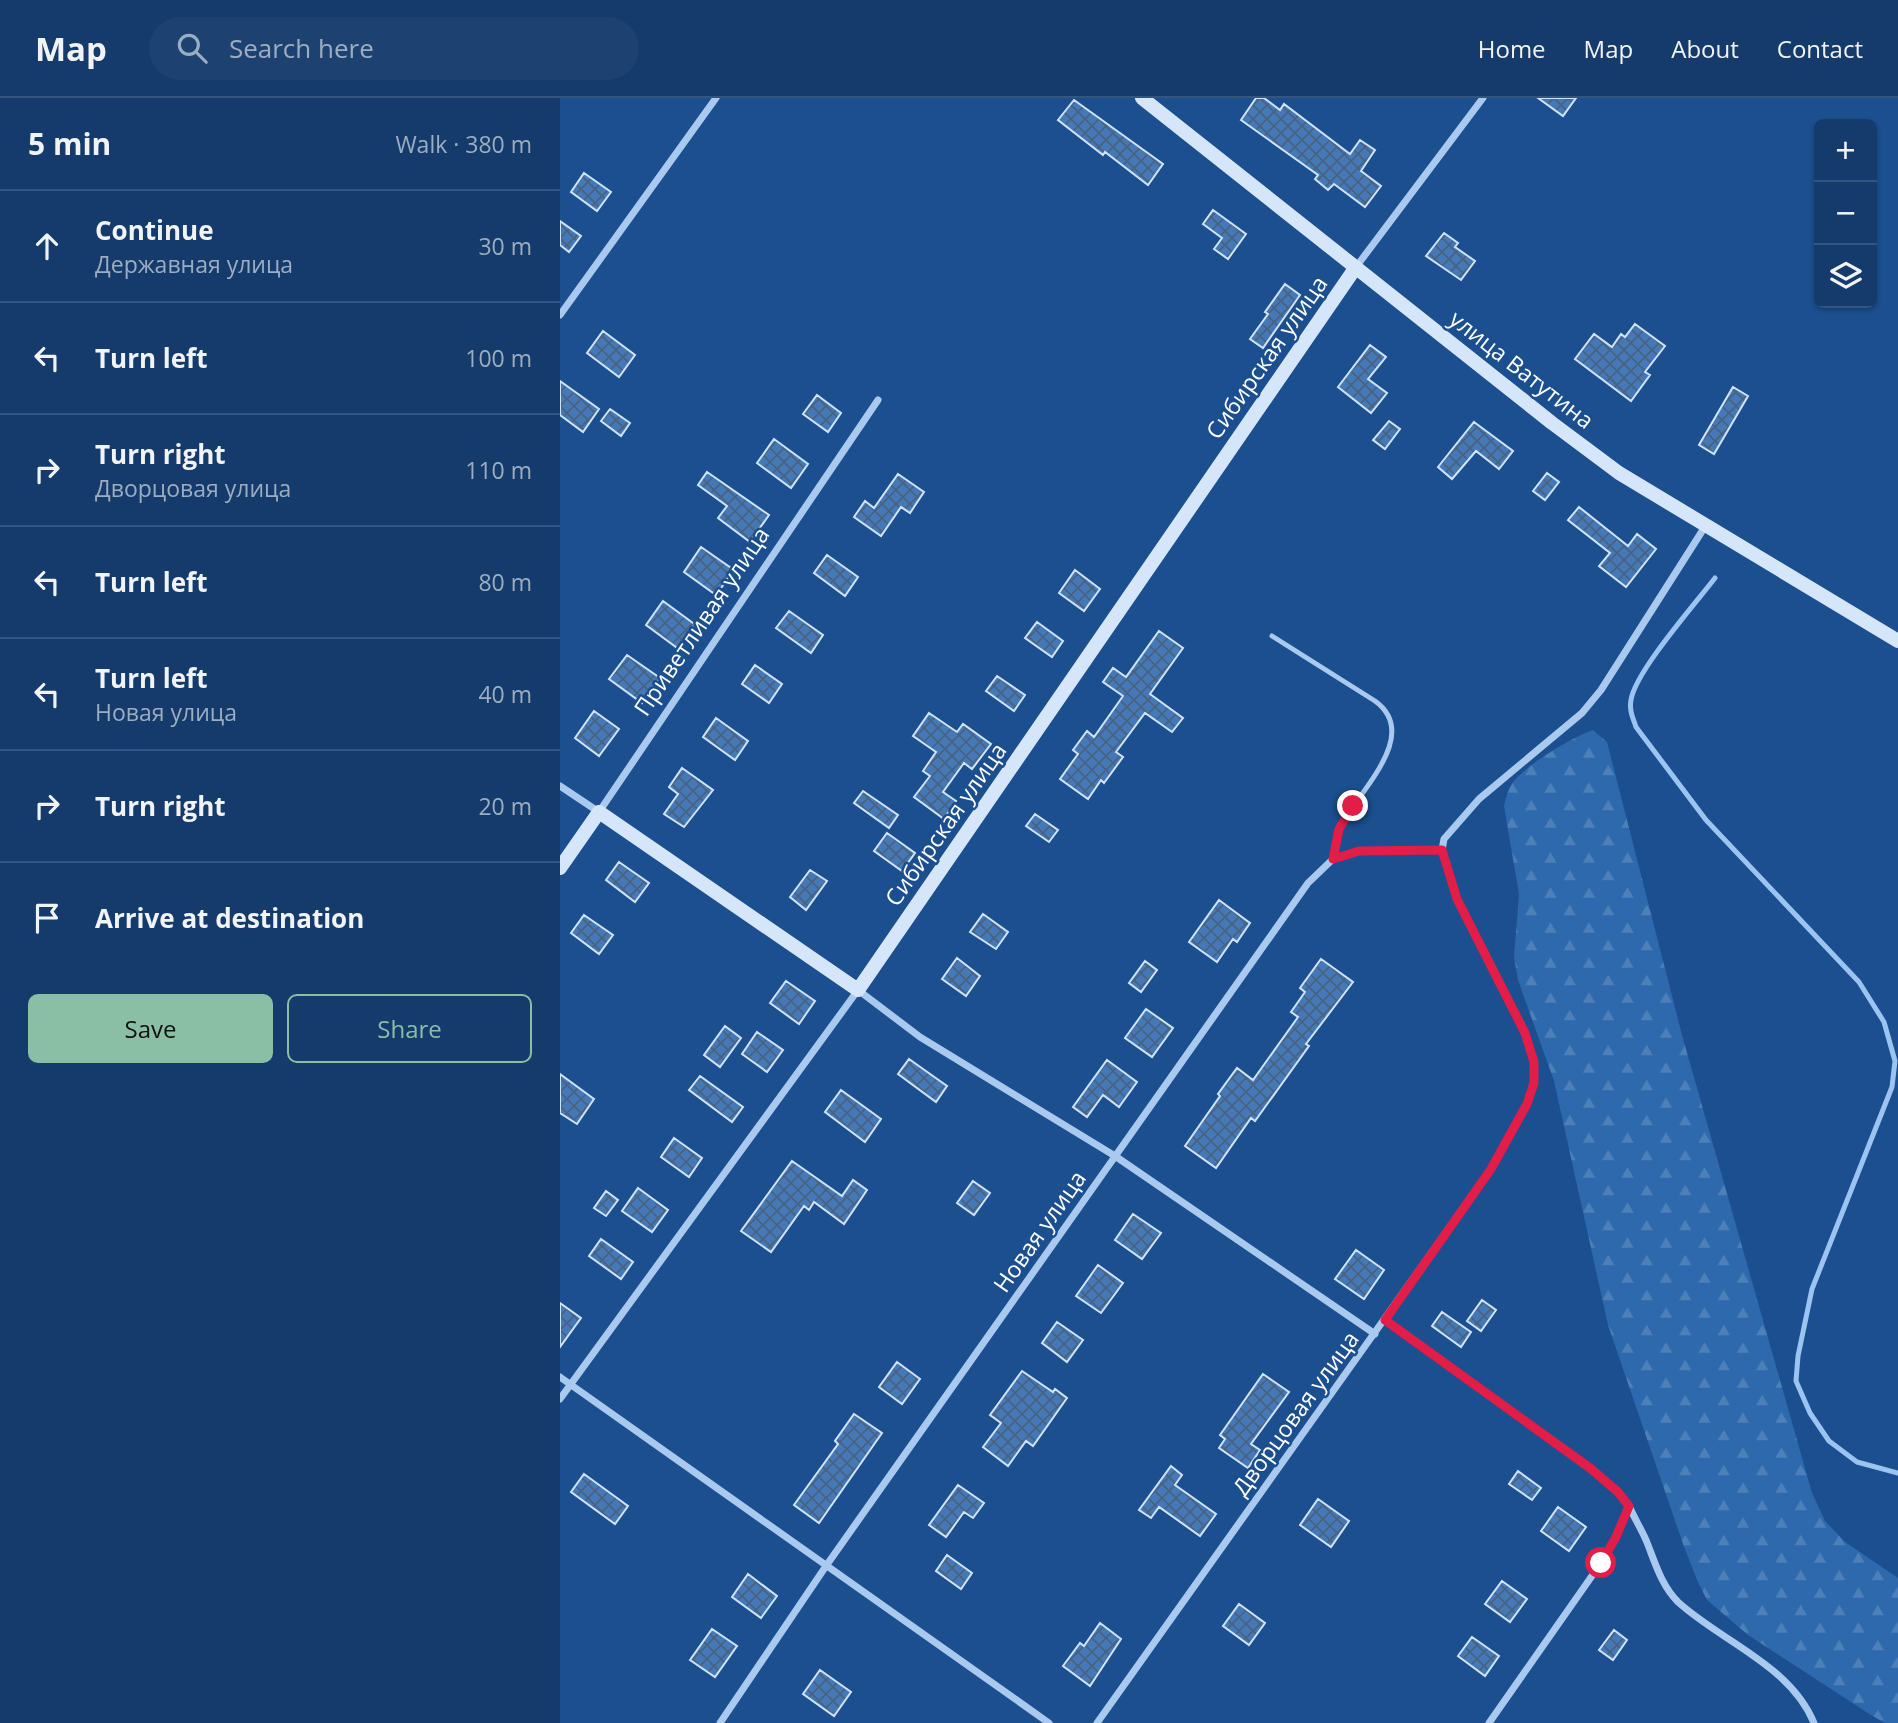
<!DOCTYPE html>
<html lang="en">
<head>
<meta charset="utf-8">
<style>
  :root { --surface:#143b6b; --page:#1d4271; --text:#f1f3f6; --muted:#9dadc1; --line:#33557e; --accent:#8abfa5 }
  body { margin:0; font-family:"Open Sans",sans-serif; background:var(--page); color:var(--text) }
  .controls { position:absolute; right:21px; top:21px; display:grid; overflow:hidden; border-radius:10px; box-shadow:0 2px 5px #0004 }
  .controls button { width:63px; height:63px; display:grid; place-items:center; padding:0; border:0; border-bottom:2px solid var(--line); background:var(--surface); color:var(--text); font:35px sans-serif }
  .stop { position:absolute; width:21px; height:21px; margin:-16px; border:5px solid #e11d48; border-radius:50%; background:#fff }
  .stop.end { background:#e11d48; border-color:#fff; box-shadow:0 2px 7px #0008 }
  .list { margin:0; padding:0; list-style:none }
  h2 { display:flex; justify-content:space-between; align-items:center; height:91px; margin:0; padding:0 28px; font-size:30px }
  h2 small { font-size:23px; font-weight:400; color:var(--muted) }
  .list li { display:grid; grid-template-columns:46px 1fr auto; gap:21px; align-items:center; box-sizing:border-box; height:112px; padding:0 28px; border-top:2px solid var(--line) }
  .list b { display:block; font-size:26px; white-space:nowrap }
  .list p { margin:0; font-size:23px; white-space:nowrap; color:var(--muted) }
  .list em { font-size:23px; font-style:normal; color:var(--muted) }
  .actions { display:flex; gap:14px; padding:21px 28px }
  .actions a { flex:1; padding:16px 0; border:2px solid var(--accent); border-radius:10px; text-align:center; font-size:24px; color:var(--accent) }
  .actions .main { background:var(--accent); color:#111 }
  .icon { flex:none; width:38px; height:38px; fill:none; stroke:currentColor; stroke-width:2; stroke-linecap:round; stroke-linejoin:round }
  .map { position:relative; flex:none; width:1338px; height:1625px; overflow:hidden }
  header { display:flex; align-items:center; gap:42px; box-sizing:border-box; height:98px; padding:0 35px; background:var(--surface); border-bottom:2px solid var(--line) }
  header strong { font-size:33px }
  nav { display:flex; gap:38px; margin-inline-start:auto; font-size:24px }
  .search { width:490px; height:63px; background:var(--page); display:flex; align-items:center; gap:18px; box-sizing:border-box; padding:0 24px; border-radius:38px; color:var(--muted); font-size:26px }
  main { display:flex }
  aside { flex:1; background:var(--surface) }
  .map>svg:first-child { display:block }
  .forest { fill:url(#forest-firs) }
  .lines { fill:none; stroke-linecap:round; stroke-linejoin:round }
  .stream { stroke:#9cc4f0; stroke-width:5 }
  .building { fill:url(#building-cross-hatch); stroke:#cfe3fa; stroke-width:2 }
  .lane { stroke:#a9c9ee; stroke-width:5 }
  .street { stroke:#a9c9ee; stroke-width:7 }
  .secondary { stroke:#d6e6fa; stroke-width:14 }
  .route { stroke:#e11d48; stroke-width:9 }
  .labels { text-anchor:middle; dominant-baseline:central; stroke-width:5; stroke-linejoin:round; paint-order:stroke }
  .street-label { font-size:23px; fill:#fff; stroke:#1b4f8f }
</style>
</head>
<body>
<header>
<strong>Map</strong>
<div class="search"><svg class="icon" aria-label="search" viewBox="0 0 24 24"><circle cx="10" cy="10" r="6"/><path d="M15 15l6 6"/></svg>Search here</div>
<nav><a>Home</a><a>Map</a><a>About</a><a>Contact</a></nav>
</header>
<main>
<aside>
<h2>5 min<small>Walk · 380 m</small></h2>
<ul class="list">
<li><svg class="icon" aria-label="ahead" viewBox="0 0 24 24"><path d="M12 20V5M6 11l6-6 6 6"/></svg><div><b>Continue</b><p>Державная улица</p></div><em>30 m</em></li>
<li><svg class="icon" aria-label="left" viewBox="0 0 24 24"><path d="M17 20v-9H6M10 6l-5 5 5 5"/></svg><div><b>Turn left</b></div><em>100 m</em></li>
<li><svg class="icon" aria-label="right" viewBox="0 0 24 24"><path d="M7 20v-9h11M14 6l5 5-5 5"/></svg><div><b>Turn right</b><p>Дворцовая улица</p></div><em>110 m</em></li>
<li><svg class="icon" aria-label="left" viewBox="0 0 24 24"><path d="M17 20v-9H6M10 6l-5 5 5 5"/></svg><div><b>Turn left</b></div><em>80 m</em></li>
<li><svg class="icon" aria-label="left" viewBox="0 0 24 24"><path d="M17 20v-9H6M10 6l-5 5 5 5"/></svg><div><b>Turn left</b><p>Новая улица</p></div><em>40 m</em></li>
<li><svg class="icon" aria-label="right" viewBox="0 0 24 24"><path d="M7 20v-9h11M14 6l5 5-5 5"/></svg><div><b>Turn right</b></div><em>20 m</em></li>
<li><svg class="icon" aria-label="arrive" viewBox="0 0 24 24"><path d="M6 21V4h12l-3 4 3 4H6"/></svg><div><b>Arrive at destination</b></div></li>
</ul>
<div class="actions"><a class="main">Save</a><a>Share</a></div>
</aside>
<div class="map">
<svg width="1338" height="1625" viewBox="0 0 1338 1625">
  <defs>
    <pattern id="forest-firs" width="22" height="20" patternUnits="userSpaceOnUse" patternTransform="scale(1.75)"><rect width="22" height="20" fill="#2e69ad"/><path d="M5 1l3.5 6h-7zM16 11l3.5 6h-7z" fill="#4d80b9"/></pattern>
    <pattern id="building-cross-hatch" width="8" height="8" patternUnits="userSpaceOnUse" patternTransform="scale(1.75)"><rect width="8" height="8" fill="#4478b7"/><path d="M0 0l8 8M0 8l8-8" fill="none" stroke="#486282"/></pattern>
  </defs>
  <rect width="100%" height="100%" fill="#1b4f8f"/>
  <path class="forest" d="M 1033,632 L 1047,644 L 1122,937 L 1252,1395 L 1265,1423 L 1285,1444 L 1338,1480 L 1338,1625 L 1325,1625 L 1311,1617 L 1188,1537 L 1147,1502 L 1137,1482 L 1123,1446 L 1048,1227 L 994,983 L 958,882 L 954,859 L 959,796 L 944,708 C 946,699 948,691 954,683 C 969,665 1011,640 1033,632 Z"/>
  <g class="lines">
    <path class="stream" d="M 1155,480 C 1135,506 1075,574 1071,602 C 1069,612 1073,620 1076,629 L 1146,722 L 1299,884 L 1324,924 L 1335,963 L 1332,989 L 1252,1191 L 1238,1258 L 1236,1283 L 1250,1315 L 1269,1343 L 1297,1364 L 1338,1375"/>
  </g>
  <path class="building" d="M 696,0 L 704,0 L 720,12 L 724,6 L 790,56 L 800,42 L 815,52 L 801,73 L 821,88 L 805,109 L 774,86 L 768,92 L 755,81 L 758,77 L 681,22 Z
    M 978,0 L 1016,0 L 1003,18 Z
    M 514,2 L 603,66 L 588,87 L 545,54 L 543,57 L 498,22 Z
    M 24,75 L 51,94 L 37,113 L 11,94 Z
    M 653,112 L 686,136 L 668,161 L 654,151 L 662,140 L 643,126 Z
    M 0,123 L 21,138 L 9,154 L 0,147 Z
    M 884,135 L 898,145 L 895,149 L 915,163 L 901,182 L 866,158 Z
    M 725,186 L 740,197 L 703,250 L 690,241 L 708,216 L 705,214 Z
    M 1075,226 L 1105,248 L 1085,274 L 1090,277 L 1071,303 L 1015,261 L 1034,236 L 1052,249 L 1061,236 L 1065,239 Z
    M 43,233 L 75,257 L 59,279 L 27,255 Z
    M 810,247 L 826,259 L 808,281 L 827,295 L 811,315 L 778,289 Z
    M 0,283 L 39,311 L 23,334 L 0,317 Z
    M 1173,289 L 1188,298 L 1154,356 L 1139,347 Z
    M 257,297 L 281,315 L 268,334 L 243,316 Z
    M 50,311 L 70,325 L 61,338 L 41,323 Z
    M 829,323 L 840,331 L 825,351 L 813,342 Z
    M 914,324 L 953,353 L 939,371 L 916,353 L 892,381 L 878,369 Z
    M 214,341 L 248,366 L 231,390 L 197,365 Z
    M 147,374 L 209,417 L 190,444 L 158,420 L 167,408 L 138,387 Z
    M 987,375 L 999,384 L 985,402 L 973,393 Z
    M 338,376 L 364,394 L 350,415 L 341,409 L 321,438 L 294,419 L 305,403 L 314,410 Z
    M 1019,409 L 1068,448 L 1077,436 L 1096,451 L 1066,489 L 1039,468 L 1050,455 L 1008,422 Z
    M 141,449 L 174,472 L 156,497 L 124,474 Z
    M 267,457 L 298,479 L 285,498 L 254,475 Z
    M 515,472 L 540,491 L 524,513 L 499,495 Z
    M 103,503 L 137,528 L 120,552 L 86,527 Z
    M 229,513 L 263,537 L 251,555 L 216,530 Z
    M 477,524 L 503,543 L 492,559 L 465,540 Z
    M 599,533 L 623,550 L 590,596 L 623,620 L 612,634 L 585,615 L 556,654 L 563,659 L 544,685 L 541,682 L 528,701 L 500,681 L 518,656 L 513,652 L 527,633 L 534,639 L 563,598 L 543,584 L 553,570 L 566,579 Z
    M 67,557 L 100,580 L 82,605 L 49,581 Z
    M 195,567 L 222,586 L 209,605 L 182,586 Z
    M 437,578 L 465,597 L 454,613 L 426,593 Z
    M 34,613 L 59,631 L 39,658 L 15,640 Z
    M 369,615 L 397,634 L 403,626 L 431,646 L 412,671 L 404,665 L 383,694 L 396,703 L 384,721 L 354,699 L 370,678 L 363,673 L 376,654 L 353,638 Z
    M 156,620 L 188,643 L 175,662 L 143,639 Z
    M 122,670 L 153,692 L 124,729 L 104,716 L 118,696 L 109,689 Z
    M 303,693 L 338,717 L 329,730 L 294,705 Z
    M 475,716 L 498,732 L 489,744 L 466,728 Z
    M 327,735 L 355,755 L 342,773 L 314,753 Z
    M 59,764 L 89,785 L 75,804 L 46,782 Z
    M 250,772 L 267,783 L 246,812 L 230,799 Z
    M 659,802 L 690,825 L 677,844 L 673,841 L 657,864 L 629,844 Z
    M 423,816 L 448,834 L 436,851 L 410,834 Z
    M 24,817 L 53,837 L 39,856 L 11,835 Z
    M 397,860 L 420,878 L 406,898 L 382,881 Z
    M 761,861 L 793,884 L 746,946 L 749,948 L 695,1023 L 691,1020 L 656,1070 L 625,1048 L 660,998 L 658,996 L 677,970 L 693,982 L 738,919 L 731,914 L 745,894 L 740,890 Z
    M 585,863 L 597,872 L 581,894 L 569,885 Z
    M 226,883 L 255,903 L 239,926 L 210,905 Z
    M 586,911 L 613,930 L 592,959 L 565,940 Z
    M 165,928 L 181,940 L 160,969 L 144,957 Z
    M 197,934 L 223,952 L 207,974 L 182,956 Z
    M 349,961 L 387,988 L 376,1004 L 338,976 Z
    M 547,962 L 577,984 L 559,1009 L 543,997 L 527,1019 L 513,1009 Z
    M 0,976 L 34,1001 L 17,1026 L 0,1015 Z
    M 140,978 L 183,1009 L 172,1024 L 129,992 Z
    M 281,992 L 321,1021 L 305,1044 L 265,1014 Z
    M 114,1040 L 142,1060 L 129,1079 L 101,1059 Z
    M 232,1063 L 282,1098 L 293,1082 L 307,1092 L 284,1126 L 254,1104 L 249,1112 L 244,1108 L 211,1154 L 181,1133 Z
    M 413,1083 L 430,1095 L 414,1117 L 397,1105 Z
    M 78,1090 L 108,1112 L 92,1134 L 62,1113 Z
    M 46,1093 L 58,1102 L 46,1118 L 34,1110 Z
    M 573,1116 L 601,1135 L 582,1161 L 555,1142 Z
    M 41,1141 L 73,1164 L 61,1181 L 29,1158 Z
    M 796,1152 L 824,1172 L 804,1201 L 775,1181 Z
    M 538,1167 L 563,1185 L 541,1215 L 516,1198 Z
    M 922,1202 L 936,1212 L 921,1233 L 907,1223 Z
    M 0,1205 L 21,1220 L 0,1249 Z
    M 882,1214 L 911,1234 L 901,1249 L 872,1228 Z
    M 497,1224 L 523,1242 L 507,1264 L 482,1245 Z
    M 337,1264 L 360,1281 L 342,1306 L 319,1289 Z
    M 462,1273 L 493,1294 L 495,1291 L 507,1300 L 473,1348 L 466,1343 L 448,1368 L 423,1349 L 441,1325 L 430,1317 Z
    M 703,1276 L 729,1294 L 691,1346 L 700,1352 L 688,1370 L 659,1350 L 665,1341 L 660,1337 Z
    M 294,1316 L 322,1335 L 259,1425 L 234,1407 L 278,1346 L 275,1343 Z
    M 611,1368 L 622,1377 L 615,1387 L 656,1416 L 640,1438 L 599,1409 L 591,1420 L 579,1412 Z
    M 958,1373 L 981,1390 L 972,1402 L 949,1386 Z
    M 24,1376 L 68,1408 L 55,1426 L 11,1394 Z
    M 398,1387 L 424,1405 L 413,1420 L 404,1414 L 386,1439 L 369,1427 Z
    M 758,1401 L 789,1423 L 771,1449 L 740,1427 Z
    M 998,1409 L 1026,1429 L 1009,1453 L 981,1433 Z
    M 387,1457 L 412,1475 L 401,1491 L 376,1473 Z
    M 188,1476 L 217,1498 L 201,1520 L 172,1499 Z
    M 942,1483 L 967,1501 L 950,1524 L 925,1506 Z
    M 679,1506 L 705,1525 L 689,1547 L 663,1528 Z
    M 540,1525 L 561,1541 L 530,1588 L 503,1568 L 520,1545 L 524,1548 Z
    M 152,1531 L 177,1548 L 155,1579 L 130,1562 Z
    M 1054,1532 L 1067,1542 L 1053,1562 L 1039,1552 Z
    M 912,1539 L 939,1558 L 925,1578 L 898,1558 Z
    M 260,1572 L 291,1594 L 274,1618 L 243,1596 Z"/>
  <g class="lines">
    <path class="lane" d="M 712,538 L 815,603 C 862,637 798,694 780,729 C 775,738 774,750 773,761
      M 825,1222 L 1030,1370 L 1058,1394 L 1069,1408"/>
    <path class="street" d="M 796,169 L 923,0
      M 0,217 L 156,0
      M 0,688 L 39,714 L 318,302
      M 0,1279 L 489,1625
      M 0,1301 L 298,892 L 360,939 L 555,1058 L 815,1236
      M 1069,1408 C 1074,1419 1081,1431 1086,1442 C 1095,1464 1101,1487 1118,1504 C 1162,1544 1230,1567 1254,1625
      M 160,1625 L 266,1468 L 748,785 L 773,761 L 799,753 L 882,752
      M 537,1625 L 931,1071 L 967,1006 L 974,985 L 974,964 L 965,935 L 897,801 L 882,752 L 884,741 L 919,701 L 1022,615 L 1041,592 L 1146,427
      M 929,1625 L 1041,1465 L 1056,1439 L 1069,1408"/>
    <path class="secondary" d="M 582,0 L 992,325 L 1059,375 L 1338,543
      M 0,770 L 39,714 L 298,892 L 796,169"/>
  </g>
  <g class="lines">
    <path class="route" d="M 793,708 L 779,731 L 773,761 L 799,753 L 882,752 L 897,801 L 965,935 L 974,964 L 974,985 L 967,1006 L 931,1071 L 825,1222 L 1030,1370 L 1058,1394 L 1069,1408 L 1056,1439 L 1041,1465"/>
  </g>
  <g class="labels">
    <g class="street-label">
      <text transform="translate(706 259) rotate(-55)">Сибирская улица</text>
      <text transform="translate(962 271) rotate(38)">улица Ватутина</text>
      <text transform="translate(141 523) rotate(-56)">Приветливая улица</text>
      <text transform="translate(385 726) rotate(-55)">Сибирская улица</text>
      <text transform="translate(479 1133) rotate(-55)">Новая улица</text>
      <text transform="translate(735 1315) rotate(-54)">Дворцовая улица</text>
    </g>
  </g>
</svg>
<div class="controls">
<button>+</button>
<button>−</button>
<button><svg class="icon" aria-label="layers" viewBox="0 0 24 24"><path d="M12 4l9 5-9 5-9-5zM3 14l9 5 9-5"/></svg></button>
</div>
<div class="stop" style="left:1041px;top:1465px"></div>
<div class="stop end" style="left:793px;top:708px"></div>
</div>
</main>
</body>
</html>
